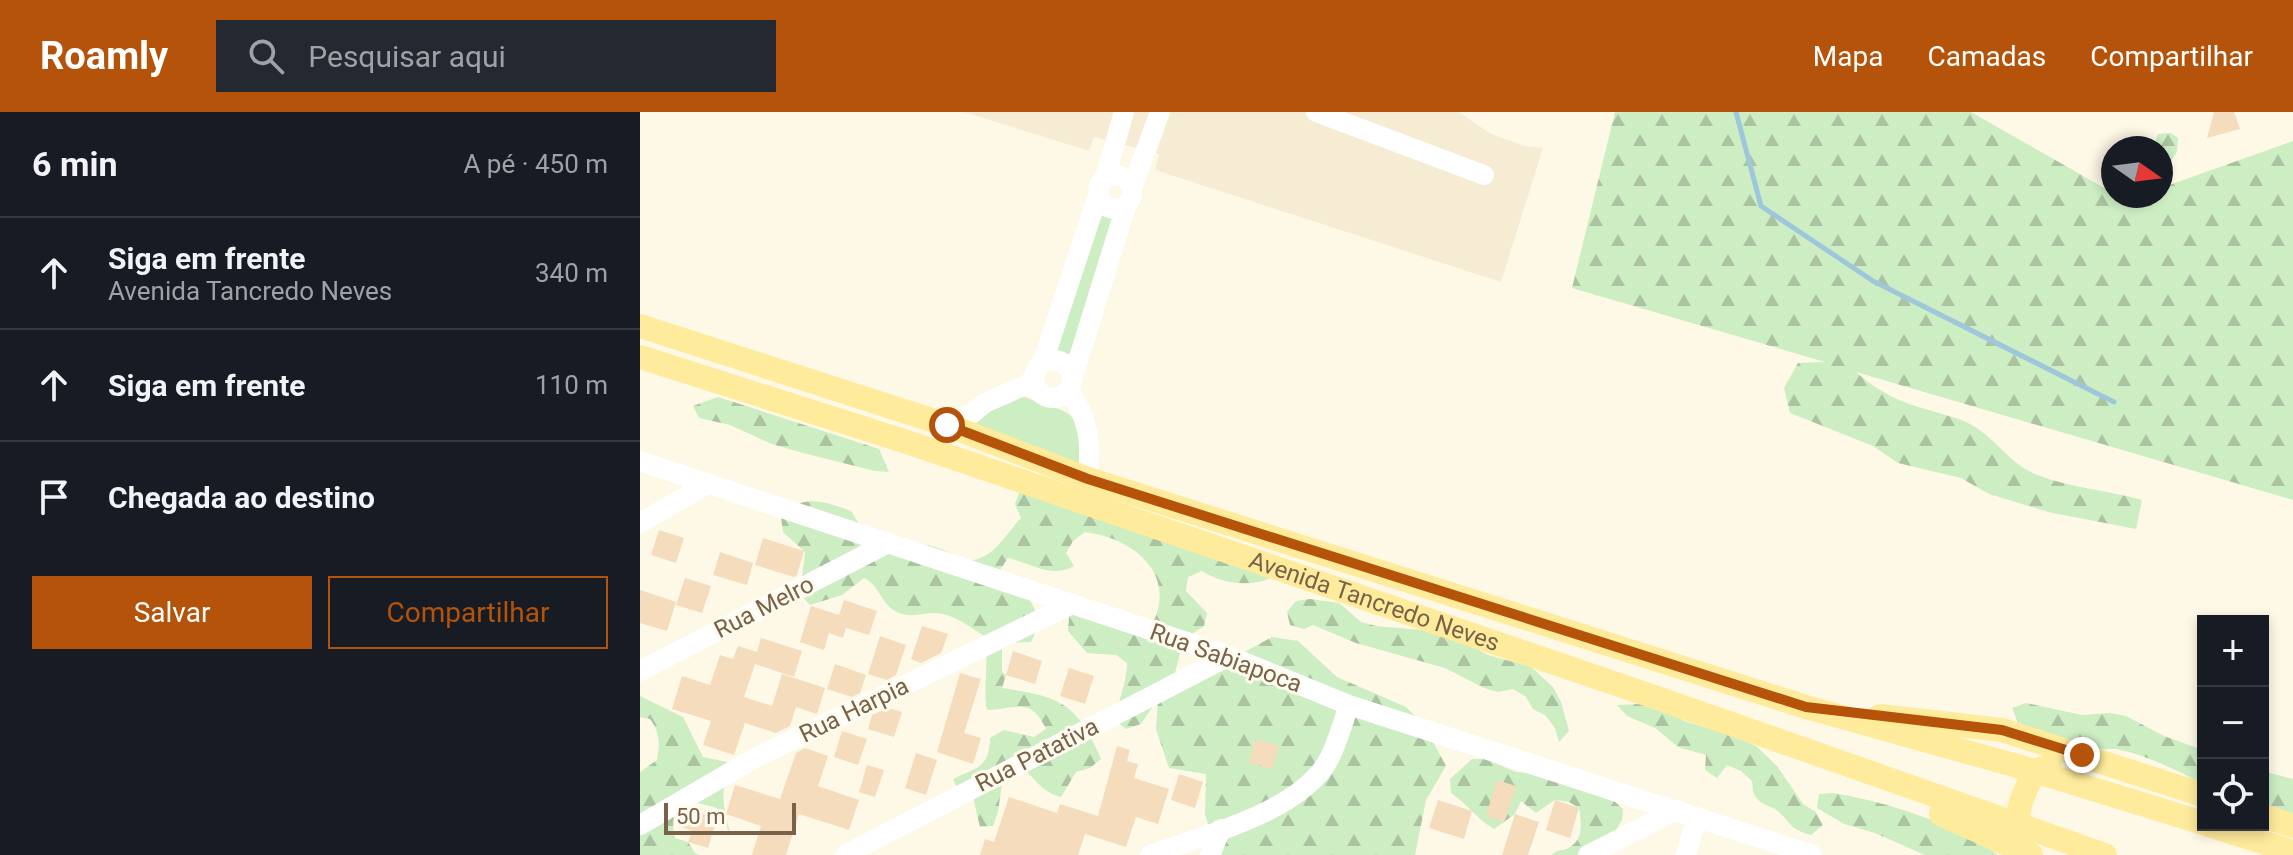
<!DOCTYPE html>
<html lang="pt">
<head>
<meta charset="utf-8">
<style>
  :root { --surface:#171b24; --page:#242831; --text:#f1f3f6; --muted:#9ea1a6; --line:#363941; --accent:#b45309 }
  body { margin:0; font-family:Roboto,sans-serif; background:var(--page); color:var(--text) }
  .controls { position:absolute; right:24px; bottom:24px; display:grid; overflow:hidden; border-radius:0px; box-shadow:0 4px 12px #0003 }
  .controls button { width:72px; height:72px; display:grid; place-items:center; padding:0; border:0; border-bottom:2px solid var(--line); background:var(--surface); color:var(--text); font:40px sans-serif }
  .compass { position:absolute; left:1461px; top:24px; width:72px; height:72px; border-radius:50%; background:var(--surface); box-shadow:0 4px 12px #0003; rotate:104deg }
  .scale { position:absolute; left:24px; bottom:20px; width:132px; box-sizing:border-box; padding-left:8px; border:4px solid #796249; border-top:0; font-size:22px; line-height:28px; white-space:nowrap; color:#796249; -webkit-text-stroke:6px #fffbee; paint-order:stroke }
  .stop { position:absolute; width:24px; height:24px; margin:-18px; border:6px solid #b45309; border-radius:50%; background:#fff }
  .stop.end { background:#b45309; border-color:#fff; box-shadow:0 2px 8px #0008 }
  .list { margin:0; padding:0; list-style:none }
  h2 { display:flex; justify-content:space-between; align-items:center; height:104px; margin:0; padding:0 32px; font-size:34px }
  h2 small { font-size:26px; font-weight:400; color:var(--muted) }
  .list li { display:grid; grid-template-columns:52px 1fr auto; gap:24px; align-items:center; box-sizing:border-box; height:112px; padding:0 32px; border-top:2px solid var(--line) }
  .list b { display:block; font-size:30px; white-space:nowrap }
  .list p { margin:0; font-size:26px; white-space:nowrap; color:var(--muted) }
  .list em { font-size:26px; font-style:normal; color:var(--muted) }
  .actions { display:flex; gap:16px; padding:24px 32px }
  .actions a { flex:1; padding:18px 0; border:2px solid var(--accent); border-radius:0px; text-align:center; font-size:28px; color:var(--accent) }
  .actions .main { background:var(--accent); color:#fff }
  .icon { flex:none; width:44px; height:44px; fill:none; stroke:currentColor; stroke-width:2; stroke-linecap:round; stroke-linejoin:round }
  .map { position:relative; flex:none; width:1653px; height:743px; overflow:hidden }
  header { display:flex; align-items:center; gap:48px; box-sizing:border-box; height:112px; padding:0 40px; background:var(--accent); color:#fff }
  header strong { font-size:38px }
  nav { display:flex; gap:44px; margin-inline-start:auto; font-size:28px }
  .search { width:560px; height:72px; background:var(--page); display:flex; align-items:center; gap:20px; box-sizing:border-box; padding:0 28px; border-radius:0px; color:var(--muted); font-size:30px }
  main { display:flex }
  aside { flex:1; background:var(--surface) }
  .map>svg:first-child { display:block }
  .residential { fill:#f6ecd4 }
  .green { fill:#cdedc3 }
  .forest { fill:url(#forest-firs) }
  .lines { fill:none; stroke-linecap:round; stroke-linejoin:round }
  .stream { stroke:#9ec7db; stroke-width:5 }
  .building { fill:#f5dcbc }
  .minor { stroke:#fff; stroke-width:20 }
  .major { stroke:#ffeb9c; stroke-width:24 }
  .route { stroke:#b45309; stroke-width:10 }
  .labels { text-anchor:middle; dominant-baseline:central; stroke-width:6; stroke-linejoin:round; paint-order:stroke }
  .street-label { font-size:24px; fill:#796249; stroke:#fffbee }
</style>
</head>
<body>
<header>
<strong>Roamly</strong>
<div class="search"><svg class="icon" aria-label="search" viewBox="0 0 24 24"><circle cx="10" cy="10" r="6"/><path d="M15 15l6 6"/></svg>Pesquisar aqui</div>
<nav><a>Mapa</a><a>Camadas</a><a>Compartilhar</a></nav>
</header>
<main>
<aside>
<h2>6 min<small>A pé · 450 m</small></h2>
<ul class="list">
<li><svg class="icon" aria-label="ahead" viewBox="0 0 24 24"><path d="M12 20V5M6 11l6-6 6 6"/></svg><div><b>Siga em frente</b><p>Avenida Tancredo Neves</p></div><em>340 m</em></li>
<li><svg class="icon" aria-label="ahead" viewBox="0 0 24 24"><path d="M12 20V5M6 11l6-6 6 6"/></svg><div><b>Siga em frente</b></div><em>110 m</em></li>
<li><svg class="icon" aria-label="arrive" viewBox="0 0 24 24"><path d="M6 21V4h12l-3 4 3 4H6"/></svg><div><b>Chegada ao destino</b></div></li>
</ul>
<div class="actions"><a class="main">Salvar</a><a>Compartilhar</a></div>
</aside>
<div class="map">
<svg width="1653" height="743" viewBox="0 0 1653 743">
  <defs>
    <pattern id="forest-firs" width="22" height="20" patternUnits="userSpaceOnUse" patternTransform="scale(2)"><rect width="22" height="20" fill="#cdedc3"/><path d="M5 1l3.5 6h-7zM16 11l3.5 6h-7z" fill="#abc3a0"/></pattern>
  </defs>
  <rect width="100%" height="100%" fill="#fef9e6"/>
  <path class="residential" d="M 324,0 L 819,0 L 851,22 L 885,34 L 903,36 L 861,170 L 515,58 L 519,42 L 454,25 L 449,39 Z"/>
  <path class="green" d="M 464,99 L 472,103 L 473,108 L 431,241 L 424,245 L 417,241 L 416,237 L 460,101 Z
    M 380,283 C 431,305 441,290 440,354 L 329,317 L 334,307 Z"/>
  <path class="forest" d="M 975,0 L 1331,0 L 1473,81 L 1473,84 L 1487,89 L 1500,84 L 1521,84 L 1521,76 L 1653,29 L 1653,388 L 1216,260 C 1254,293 1277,293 1321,308 C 1352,319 1366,350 1395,362 C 1429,376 1467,378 1502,388 L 1496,417 L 1408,400 L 1349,382 L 1321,366 L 1258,351 L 1233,334 L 1150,301 L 1144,276 L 1158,251 L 1185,250 L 932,176 Z
    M 1531,21 L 1538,26 L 1537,40 L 1529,52 L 1521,51 L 1521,36 L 1513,35 L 1518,22 Z
    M 78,285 L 239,337 L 249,360 L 235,359 L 163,341 L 132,332 L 90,313 L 59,306 L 53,294 Z
    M 380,378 L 630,466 C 610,476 580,471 562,459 L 548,465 L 546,479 L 567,501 L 564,514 L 552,522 L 542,533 L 535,561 L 501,612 L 486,617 L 475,608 C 478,588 487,571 487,551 L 476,543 L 447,541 L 428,519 L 429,505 L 440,494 L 507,521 C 542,468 499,427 445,420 L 433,429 L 426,441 L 434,454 C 412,467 391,451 368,446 L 360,458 C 382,481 409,495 391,530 L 362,531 L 362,560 L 366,563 L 362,576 C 420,585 437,590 461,647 L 450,656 L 436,660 L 421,685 C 398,679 396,664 377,653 L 364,658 L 358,700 L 353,714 L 340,715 L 333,685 L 319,680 L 313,667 C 337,655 349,657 350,626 L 364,618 L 394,625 L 406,617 C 391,584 376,597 347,598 C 342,573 351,548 343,523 C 331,516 317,505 303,502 C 288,498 275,507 259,501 C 241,494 240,473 224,466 L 202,483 L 170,493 L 160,482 L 165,440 L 143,420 L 141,405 C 162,381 184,389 211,399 L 226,423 C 258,429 299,429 325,450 C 357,445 361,427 381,406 L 375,392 Z
    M 670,487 L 699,491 L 721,510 L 736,514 L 794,519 L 821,528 L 848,543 L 891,555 L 913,575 L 921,590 L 929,619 L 919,630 L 915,616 L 906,604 L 893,597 L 886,585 L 873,577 L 858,580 L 844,576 L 805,556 L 716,531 L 673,513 L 664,517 L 650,513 L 647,500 L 656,489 Z
    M 632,525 L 658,529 L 697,565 L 766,595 L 784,613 L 806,654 L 786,688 L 775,743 L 577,743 L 565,702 L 566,662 L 529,656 L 516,617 L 518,587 Z
    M 0,584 L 43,605 L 63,645 L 92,651 C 78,685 84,689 90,722 L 77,696 L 47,688 C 33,700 31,708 35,726 L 48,730 L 55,741 L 60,743 L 0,743 L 0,660 L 17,648 C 20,631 20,621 10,607 L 0,605 Z
    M 1386,591 L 1442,603 L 1470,601 L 1486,604 L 1524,624 L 1563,638 L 1563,672 C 1539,659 1508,644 1481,638 C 1475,636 1469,638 1462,637 C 1434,633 1403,622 1378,610 L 1372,596 Z
    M 1000,592 L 1033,600 L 1044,609 L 1088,622 L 1116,634 L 1137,654 L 1163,692 L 1176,700 L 1183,713 L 1171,723 C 1147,717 1150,707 1135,697 C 1127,693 1118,691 1114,682 C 1112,678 1113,673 1112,669 L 1101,659 L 1087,653 L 1077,666 L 1065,658 L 1066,643 L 1038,635 L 1015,616 L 987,604 L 977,593 Z
    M 832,647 L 845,647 L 876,660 L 891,661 L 974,689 L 983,697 L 982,708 L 961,743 L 912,743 C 918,736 923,740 930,735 C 944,727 941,709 939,696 L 929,690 L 915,688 L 896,701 L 881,689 L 875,702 L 854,717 C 837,707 827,692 811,681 L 810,667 Z
    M 1623,659 L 1653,667 L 1653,707 L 1623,697 Z
    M 1193,681 C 1244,689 1317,712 1358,743 L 1285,743 L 1235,721 L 1204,712 L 1177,696 L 1179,682 Z"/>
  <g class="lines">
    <path class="stream" d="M 1096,0 L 1121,94 L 1233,169 L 1474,290"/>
  </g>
  <path class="building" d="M 1574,0 L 1594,0 L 1600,17 L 1567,26 Z
    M 19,418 L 44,426 L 36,451 L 11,443 Z
    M 123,426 L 164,439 L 157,463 L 154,465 L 115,453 Z
    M 80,440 L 113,451 L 107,473 L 73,463 Z
    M 45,466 L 71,474 L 62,501 L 36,493 Z
    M 0,478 L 36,490 L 27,519 L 0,511 Z
    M 204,488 L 237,499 L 229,523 L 206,516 L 203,526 L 189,521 L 184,538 L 160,530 L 171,494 L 199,503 Z
    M 282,514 L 308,522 L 301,541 L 281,551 L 271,547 Z
    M 240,524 L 266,533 L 256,563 L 247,568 L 228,562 Z
    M 121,526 L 162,539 L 154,565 L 115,552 L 104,585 L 132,594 L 142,562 L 185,576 L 177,602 L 156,595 L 150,614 L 136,621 L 105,611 L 94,643 L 63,633 L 71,609 L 32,597 L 42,564 L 70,573 L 80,543 L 93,547 L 98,534 L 117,540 Z
    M 373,539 L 402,549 L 395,572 L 366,563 Z
    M 195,552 L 226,563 L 220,581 L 212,585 L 187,577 Z
    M 429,556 L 454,564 L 445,592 L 420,584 Z
    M 320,561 L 341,567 L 324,621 L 341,626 L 333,652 L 297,640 Z
    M 248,596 L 262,600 L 254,625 L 228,617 L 232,603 Z
    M 202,619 L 227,627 L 218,653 L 194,645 Z
    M 616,627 L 639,634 L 632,657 L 608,650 Z
    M 477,634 L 490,638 L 487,649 L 498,652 L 494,666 L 529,677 L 518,712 L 496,705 L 486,735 L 445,722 L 438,743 L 340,743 L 345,727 L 354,730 L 369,685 L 417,701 L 420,692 L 458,704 Z
    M 165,636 L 188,644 L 178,674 L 219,688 L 209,718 L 159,702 L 146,743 L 112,743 L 121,714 L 86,702 L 95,673 L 140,687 L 156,641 Z
    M 276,641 L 297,648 L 286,683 L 265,676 Z
    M 227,653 L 244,658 L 235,685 L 219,680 Z
    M 539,662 L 563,670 L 555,696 L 531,688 Z
    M 857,668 L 876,674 L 864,710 L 846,704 Z
    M 798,688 L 832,699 L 824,727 L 789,716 Z
    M 915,688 L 939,696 L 930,726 L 906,718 Z
    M 52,698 L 77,706 L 68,736 L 48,730 L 52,719 L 41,715 L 46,701 Z
    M 875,702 L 899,710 L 888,743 L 862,743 Z"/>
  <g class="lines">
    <path class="minor" d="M 676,0 L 844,63
      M458 80a17 17 0 1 1 34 0a17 17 0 1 1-34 0Z
      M 465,66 L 484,0
      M 492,76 L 520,0
      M394 267a19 19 0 1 1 38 0a19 19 0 1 1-38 0Z
      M 403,250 L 458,83
      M 432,268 L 486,94
      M 428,278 C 450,307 451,332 448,367
      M 307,313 L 329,304 L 345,291 L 394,269
      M 0,349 L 589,544 L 709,593 L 1172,743
      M 0,411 L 69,371
      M 0,559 L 248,431
      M 0,713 L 113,647 L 432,492
      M 205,743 L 589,544
      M 510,743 C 563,724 664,699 690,645 C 698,629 703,610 709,593
      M 570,743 L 581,717
      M 948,743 L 1037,698
      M 1046,743 L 1057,705"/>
    <g class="major">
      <path d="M 0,214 L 307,313 L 448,367 L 1166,595 L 1395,659 L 1563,711"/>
      <path id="s1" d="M 0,245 L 267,330 L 1026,589 L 1465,743"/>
      <path d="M 1240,604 L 1362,618 L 1563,683"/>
      <path d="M 1301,702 L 1391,743"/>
      <path d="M 1623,704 L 1653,714"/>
      <path d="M 1569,713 L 1653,740"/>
      <path d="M 1384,726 C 1371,702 1384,681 1395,659 L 1410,654"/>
    </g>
  </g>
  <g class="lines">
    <path class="route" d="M 307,313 L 448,367 L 1166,595 L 1362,618 L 1442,643"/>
  </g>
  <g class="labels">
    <g class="street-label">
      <text stroke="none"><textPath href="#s1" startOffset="774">Avenida Tancredo Neves</textPath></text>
      <text transform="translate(124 495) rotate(-27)">Rua Melro</text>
      <text transform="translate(586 546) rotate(20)">Rua Sabiapoca</text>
      <text transform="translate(214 598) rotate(-26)">Rua Harpia</text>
      <text transform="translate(397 643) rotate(-27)">Rua Patativa</text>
    </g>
  </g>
</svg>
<div class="controls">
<button>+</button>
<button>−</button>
<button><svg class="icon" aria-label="locate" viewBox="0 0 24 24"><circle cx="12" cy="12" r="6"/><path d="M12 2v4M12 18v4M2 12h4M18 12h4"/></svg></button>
</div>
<svg class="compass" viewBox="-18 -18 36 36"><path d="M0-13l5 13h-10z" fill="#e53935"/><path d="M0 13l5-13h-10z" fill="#9ea1a6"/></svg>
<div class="scale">50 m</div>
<div class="stop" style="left:307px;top:313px"></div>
<div class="stop end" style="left:1442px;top:643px"></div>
</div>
</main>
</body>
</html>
